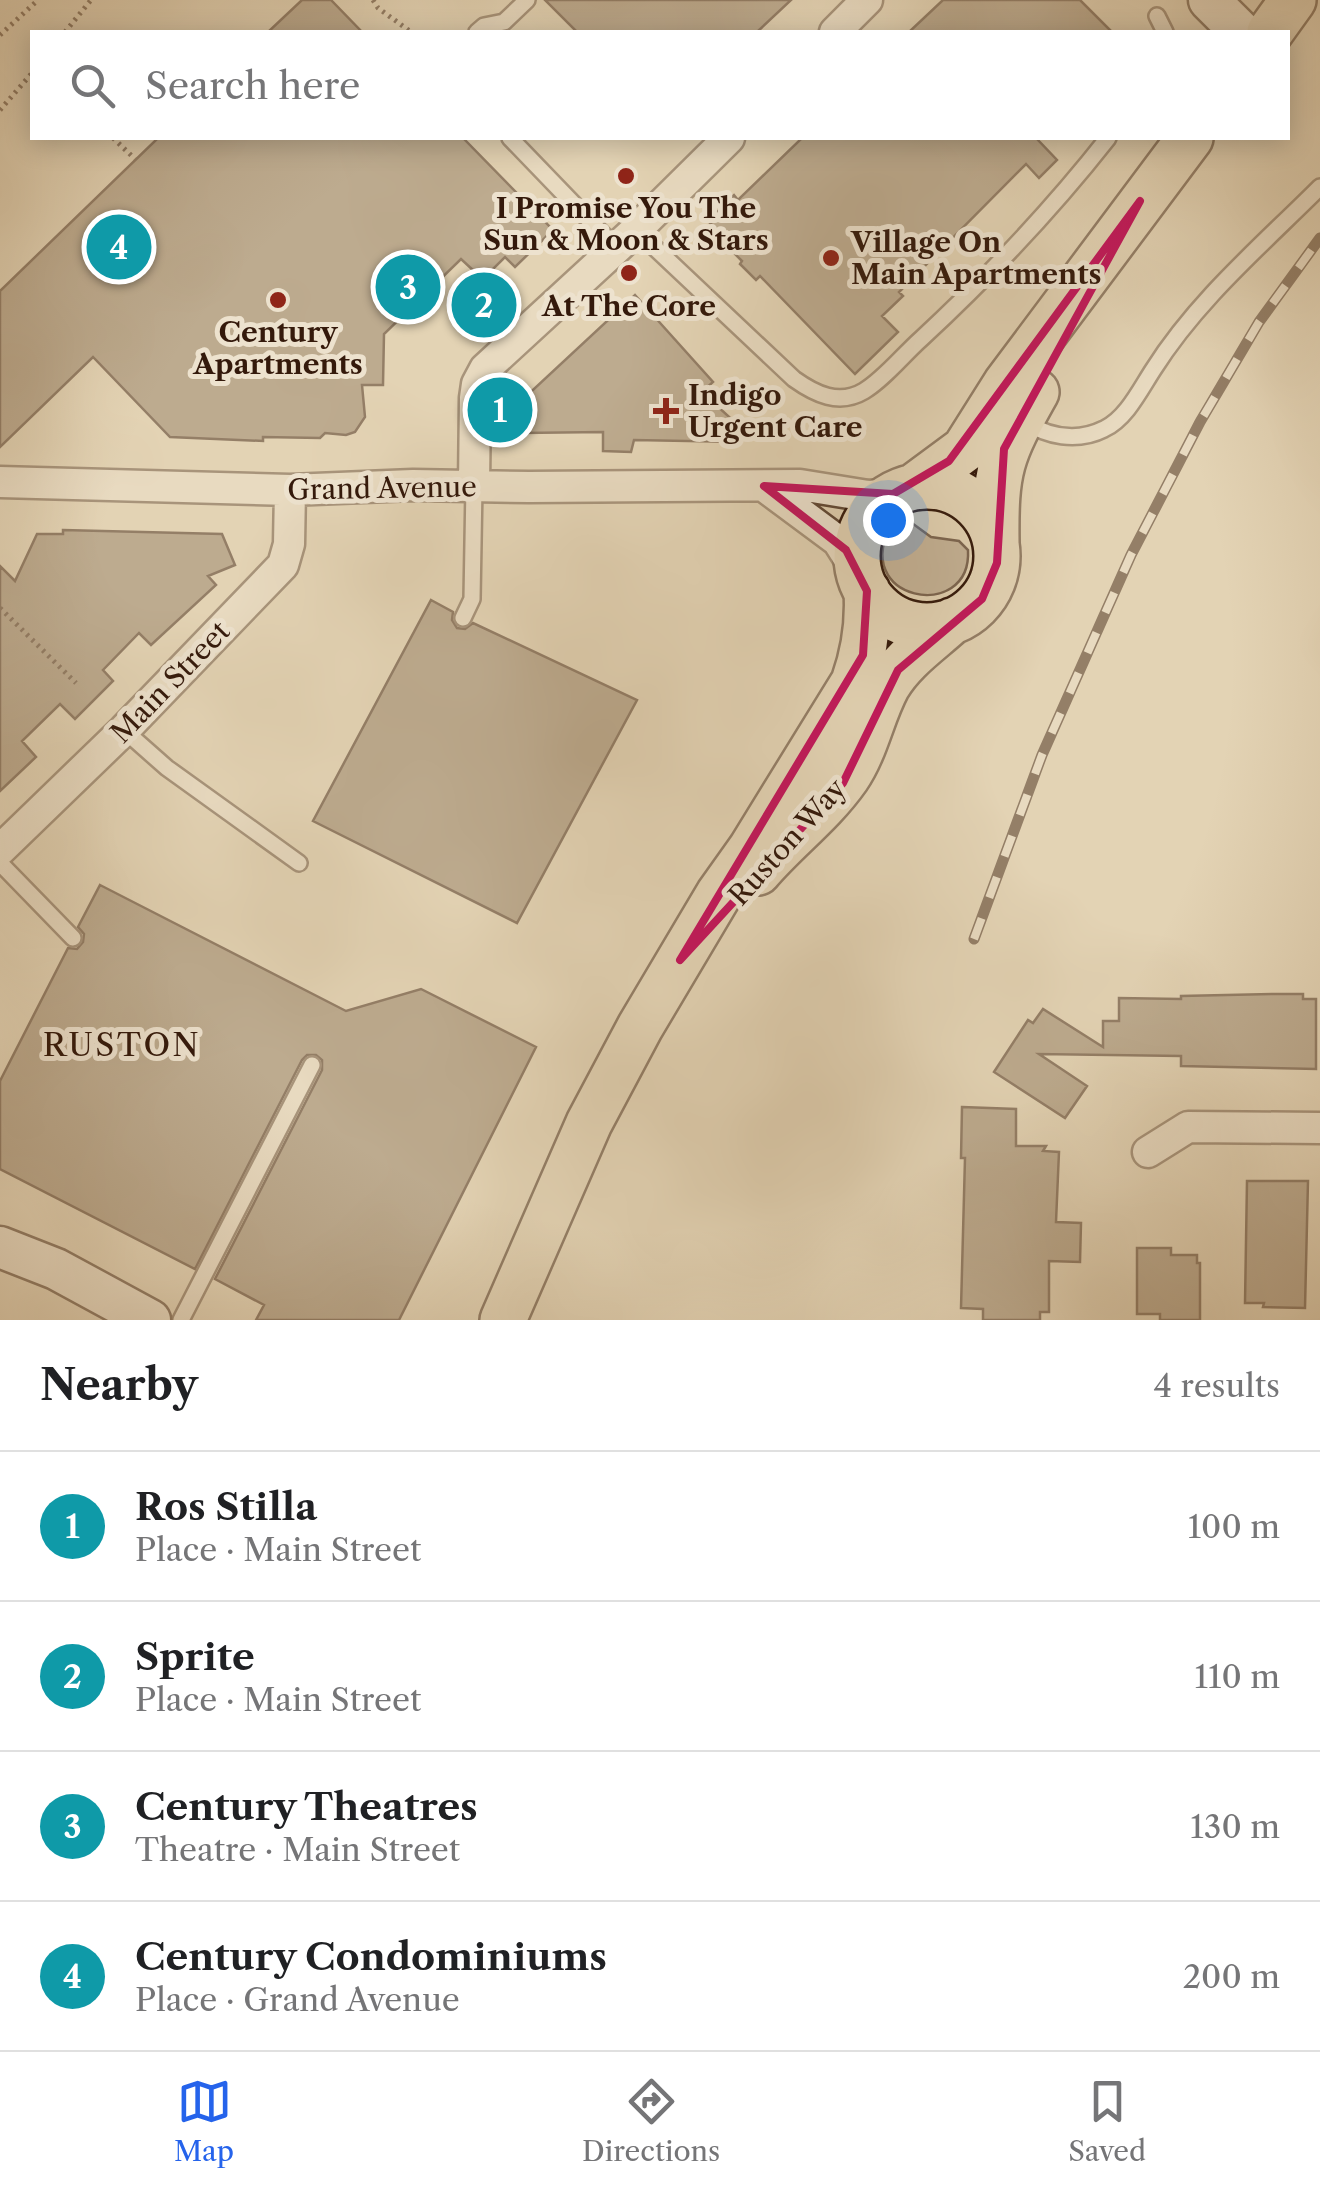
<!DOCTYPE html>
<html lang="en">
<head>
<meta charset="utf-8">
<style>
  :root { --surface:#fff; --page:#f2f2f2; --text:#202124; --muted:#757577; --line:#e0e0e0; --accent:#2563eb }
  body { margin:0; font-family:"Libre Caslon Text",serif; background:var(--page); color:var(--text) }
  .you { position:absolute; left:888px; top:520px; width:35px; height:35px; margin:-25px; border:8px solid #fff; border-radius:50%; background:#1a73e8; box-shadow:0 0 0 15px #1a73e833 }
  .badge { display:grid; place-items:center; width:65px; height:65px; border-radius:50%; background:var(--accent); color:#fff; font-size:32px; font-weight:700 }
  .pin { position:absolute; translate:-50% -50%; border:5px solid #fff; box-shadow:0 2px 10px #0006 }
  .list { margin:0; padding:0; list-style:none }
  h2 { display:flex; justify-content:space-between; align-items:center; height:130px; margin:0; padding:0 40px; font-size:42px }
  h2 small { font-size:32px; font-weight:400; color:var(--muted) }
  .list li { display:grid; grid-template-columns:65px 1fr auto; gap:30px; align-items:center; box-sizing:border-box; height:150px; padding:0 40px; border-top:2px solid var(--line) }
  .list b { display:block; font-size:38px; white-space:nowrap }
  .list p { margin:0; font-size:32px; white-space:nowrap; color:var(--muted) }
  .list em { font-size:32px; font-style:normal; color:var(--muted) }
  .icon { flex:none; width:55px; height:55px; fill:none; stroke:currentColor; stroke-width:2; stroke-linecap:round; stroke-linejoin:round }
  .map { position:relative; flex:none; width:1320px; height:1320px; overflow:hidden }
  .search { position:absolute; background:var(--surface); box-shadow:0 5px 25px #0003; left:30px; right:30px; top:30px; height:110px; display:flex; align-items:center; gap:25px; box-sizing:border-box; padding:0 35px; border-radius:0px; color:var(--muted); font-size:38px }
  .sheet { height:730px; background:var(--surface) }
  nav { display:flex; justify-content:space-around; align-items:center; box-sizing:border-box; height:140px; border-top:2px solid var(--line); background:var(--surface); font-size:28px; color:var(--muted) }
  nav a { display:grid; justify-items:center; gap:5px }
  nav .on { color:var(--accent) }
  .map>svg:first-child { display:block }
  .green { fill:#c5b397; stroke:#7c6651; stroke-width:2.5 }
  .building { fill:#8f7a63; stroke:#34190b; stroke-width:2.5 }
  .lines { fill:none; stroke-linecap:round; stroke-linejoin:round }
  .lane-casing { stroke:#604835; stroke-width:20 }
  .street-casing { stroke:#604835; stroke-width:35 }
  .secondary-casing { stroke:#34190b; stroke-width:45 }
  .primary-casing { stroke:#34190b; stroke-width:50 }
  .path { stroke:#34190b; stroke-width:5; stroke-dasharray:2.5 5; stroke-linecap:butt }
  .lane { stroke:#ede2ce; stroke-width:15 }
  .street { stroke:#ede2ce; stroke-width:30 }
  .secondary { stroke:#ede2ce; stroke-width:40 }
  .primary { stroke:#e3d3b4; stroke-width:45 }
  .rail-casing { stroke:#34190b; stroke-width:11 }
  .rail { stroke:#ede2ce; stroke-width:8; stroke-dasharray:22; stroke-linecap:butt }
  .marked { fill:none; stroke:#c2185b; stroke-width:8; stroke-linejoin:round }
  .poi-dot { fill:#8f2418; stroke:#ede2ce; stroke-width:4 }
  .labels { text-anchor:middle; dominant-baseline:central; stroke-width:10; stroke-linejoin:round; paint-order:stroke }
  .poi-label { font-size:28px; font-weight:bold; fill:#34190b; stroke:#ede2ce }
  .street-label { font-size:28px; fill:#34190b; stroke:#ede2ce }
  .quarter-label { font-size:32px; letter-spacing:2.5px; fill:#34190b; stroke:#ede2ce }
</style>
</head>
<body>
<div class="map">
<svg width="1320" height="1320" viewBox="0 0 1320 1320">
  <rect width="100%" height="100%" fill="#e3d3b4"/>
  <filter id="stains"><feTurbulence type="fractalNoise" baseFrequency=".002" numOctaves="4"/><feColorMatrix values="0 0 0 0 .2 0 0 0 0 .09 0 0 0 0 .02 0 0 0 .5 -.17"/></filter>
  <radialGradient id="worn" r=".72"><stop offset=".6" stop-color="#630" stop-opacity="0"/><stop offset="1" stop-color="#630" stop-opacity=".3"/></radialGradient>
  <path class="green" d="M 905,518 L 931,537 L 959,541 L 968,550 C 972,624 846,601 893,522 Z"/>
  <path class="building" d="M 302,0 L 331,0 L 362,32 L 268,32 Z
    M 545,0 L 791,0 L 757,32 L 577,32 Z
    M 943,0 L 1080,0 L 1112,32 L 909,32 Z
    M 158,138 L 463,138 L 553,230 L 515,267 L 505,257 L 489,273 L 475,272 L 461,259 L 384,334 L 383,385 L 362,385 L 365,417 L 355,432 L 346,435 L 325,433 L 320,438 L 263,437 L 263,441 L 170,437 L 93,357 L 0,447 L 0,291 Z
    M 802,138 L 1036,138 L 1057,160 L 1039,178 L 1026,164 L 899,292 L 903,296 L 882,316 L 898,332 L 855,374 L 760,276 L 756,280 L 740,264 L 742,261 L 729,248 L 732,245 L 708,221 L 734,195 L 738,200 Z
    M 635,295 L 713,382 L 702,392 L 739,426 L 740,442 L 634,440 L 631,452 L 603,451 L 603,432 L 521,433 L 521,401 Z
    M 63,530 L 222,534 L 235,565 L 208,576 L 216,585 L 151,645 L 139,633 L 103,670 L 113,681 L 75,719 L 60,704 L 22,741 L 36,757 L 0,791 L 0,566 L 15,581 L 37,534 L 63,534 Z
    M 431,600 L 453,612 L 452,620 L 457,628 L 465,629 L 473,623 L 637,700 L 517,923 L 313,821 Z
    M 100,885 L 346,1011 L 421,989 L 536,1047 L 399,1320 L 256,1320 L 264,1305 L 215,1279 L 322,1070 L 322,1060 L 316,1055 L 307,1055 L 302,1060 L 195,1269 L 0,1169 L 0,1081 L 68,948 L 77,949 L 83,942 L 84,934 L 78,927 Z
    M 1275,994 L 1303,994 L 1303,999 L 1316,999 L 1316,1069 L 1181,1066 L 1181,1056 L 1039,1054 L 1087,1086 L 1065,1118 L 994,1072 L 1028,1020 L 1033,1023 L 1043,1009 L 1103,1047 L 1103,1021 L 1119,1021 L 1119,998 L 1181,999 L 1181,996 Z
    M 962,1107 L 1016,1109 L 1016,1146 L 1046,1146 L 1043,1151 L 1059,1152 L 1056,1222 L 1081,1223 L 1080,1262 L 1049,1261 L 1049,1312 L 1040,1312 L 1040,1320 L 983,1320 L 983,1309 L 961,1308 L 965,1158 L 961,1158 Z
    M 1247,1181 L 1308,1181 L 1305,1308 L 1263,1307 L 1264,1303 L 1245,1303 Z
    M 1137,1248 L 1171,1248 L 1171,1255 L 1197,1255 L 1197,1263 L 1200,1263 L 1200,1320 L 1160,1320 L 1160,1314 L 1137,1314 Z"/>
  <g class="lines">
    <g class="lane-casing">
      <path id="lane" d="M 1157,16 L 1165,32
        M 477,32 L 484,26 L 504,22 L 527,0
        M 510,138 L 616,248
        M 636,230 L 794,379 C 815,394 839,406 864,391 C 884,379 903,355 921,339 C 991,274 1049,213 1108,138
        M 1023,421 C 1047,436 1076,443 1104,429 C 1126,419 1140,390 1153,370 C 1197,300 1262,245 1320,187
        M 463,618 L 472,599 L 474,486
        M 124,730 L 167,768 L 299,863
        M 0,863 L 73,938
        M 181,1320 L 312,1065"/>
    </g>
    <g class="street-casing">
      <path id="street" d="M 835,32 L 867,0
        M 0,482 L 290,490 L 413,485 L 529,487 L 800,485 L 868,496 L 893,494
        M 474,486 L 475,398 L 477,384 L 485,369 L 636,230 L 729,138
        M 764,486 L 838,541 L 860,576
        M 0,850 L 124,730 L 283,565 L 289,544 L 290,490
        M 1148,1152 L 1188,1127 L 1320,1128"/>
    </g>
    <g class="secondary-casing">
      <path id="secondary" d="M 1209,0 L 1241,32
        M 0,1247 L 56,1269 L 150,1320"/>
    </g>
    <g class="primary-casing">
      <path id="primary" d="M 1270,32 L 1293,0
        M 915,486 L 965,449 L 1006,384 L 1190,138
        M857 556a70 70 0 1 1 140 0a70 70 0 1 1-140 0Z
        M 996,543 C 995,469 1000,456 1036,392
        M 758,872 C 786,839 821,814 847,777 C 866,749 871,716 887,686 C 903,659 929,642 952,621
        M 503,1320 L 589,1123 L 640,1027 L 719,894 L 751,849 L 854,682 C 865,651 869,623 867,591"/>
    </g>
    <path class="path" d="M 373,0 L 378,8 L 411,32
      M 65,32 L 91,0
      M 0,35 L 38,0
      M 0,110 L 32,73
      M 113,138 L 135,159
      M 0,608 L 76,683"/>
    <use href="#lane" class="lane"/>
    <use href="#street" class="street"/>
    <use href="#secondary" class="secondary"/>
    <use href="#primary" class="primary"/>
    <g class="rail-casing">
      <path id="rail" d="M 974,939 L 1042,755 L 1131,555 L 1200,422 L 1259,322 L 1320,238"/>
    </g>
    <use href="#rail" class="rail"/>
  </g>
  <path d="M0 0H1320V1320H0ZM 1140,201 L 1004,449 L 997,563 L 982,599 L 898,670 L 843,783 L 680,960 L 863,655 L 867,591 L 846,550 L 764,486 L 893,494 L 949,461 Z" fill="#e3d3b4" fill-opacity=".55" fill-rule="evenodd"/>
  <path class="marked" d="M 1140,201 L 1004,449 L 997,563 L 982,599 L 898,670 L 843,783 L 680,960 L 863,655 L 867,591 L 846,550 L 764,486 L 893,494 L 949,461 Z"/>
  <g class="poi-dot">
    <circle cx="626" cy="176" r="10"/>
    <circle cx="831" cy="258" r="10"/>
    <circle cx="629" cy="273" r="10"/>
    <circle cx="278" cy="300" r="10"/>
    <path d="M661 396h10v10h10v10h-10v10h-10v-10h-10v-10h10z"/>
  </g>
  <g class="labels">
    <g class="poi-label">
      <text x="626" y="208">I Promise You The<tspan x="626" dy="32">Sun &amp; Moon &amp; Stars</tspan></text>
      <text x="851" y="242" text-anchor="start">Village On<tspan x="851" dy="32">Main Apartments</tspan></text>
      <text x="629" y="306">At The Core</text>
      <text x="278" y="332">Century<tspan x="278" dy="32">Apartments</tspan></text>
      <text x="688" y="395" text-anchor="start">Indigo<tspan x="688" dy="32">Urgent Care</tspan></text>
    </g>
    <g class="street-label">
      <text transform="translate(382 488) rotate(-1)">Grand Avenue</text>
      <text transform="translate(170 682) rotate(-46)">Main Street</text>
      <text transform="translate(787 842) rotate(-48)">Ruston Way</text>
    </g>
    <g class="quarter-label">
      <text x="122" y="1044">RUSTON</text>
    </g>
  </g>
  <rect width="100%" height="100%" filter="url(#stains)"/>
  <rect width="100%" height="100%" fill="url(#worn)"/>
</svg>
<div class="you"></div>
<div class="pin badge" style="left:500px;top:410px;background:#0f9aa8">1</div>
<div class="pin badge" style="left:484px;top:305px;background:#0f9aa8">2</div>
<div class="pin badge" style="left:408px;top:287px;background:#0f9aa8">3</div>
<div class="pin badge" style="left:119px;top:247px;background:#0f9aa8">4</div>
<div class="search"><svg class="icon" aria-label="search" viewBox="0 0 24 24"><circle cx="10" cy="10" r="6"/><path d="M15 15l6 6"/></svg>Search here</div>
</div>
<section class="sheet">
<h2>Nearby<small>4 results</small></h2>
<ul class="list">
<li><span class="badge" style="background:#0f9aa8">1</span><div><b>Ros Stilla</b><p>Place · Main Street</p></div><em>100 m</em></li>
<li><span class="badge" style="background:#0f9aa8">2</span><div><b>Sprite</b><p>Place · Main Street</p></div><em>110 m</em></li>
<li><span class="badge" style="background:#0f9aa8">3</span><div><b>Century Theatres</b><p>Theatre · Main Street</p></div><em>130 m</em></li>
<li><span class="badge" style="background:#0f9aa8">4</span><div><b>Century Condominiums</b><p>Place · Grand Avenue</p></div><em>200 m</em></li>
</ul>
</section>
<nav>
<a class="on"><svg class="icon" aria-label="map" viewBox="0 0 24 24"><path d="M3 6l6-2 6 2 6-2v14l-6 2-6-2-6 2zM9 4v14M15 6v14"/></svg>Map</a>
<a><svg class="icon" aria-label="directions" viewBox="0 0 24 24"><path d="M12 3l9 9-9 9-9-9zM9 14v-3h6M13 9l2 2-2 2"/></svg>Directions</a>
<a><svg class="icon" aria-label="saved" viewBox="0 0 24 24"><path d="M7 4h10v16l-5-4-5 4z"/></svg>Saved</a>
</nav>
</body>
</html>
